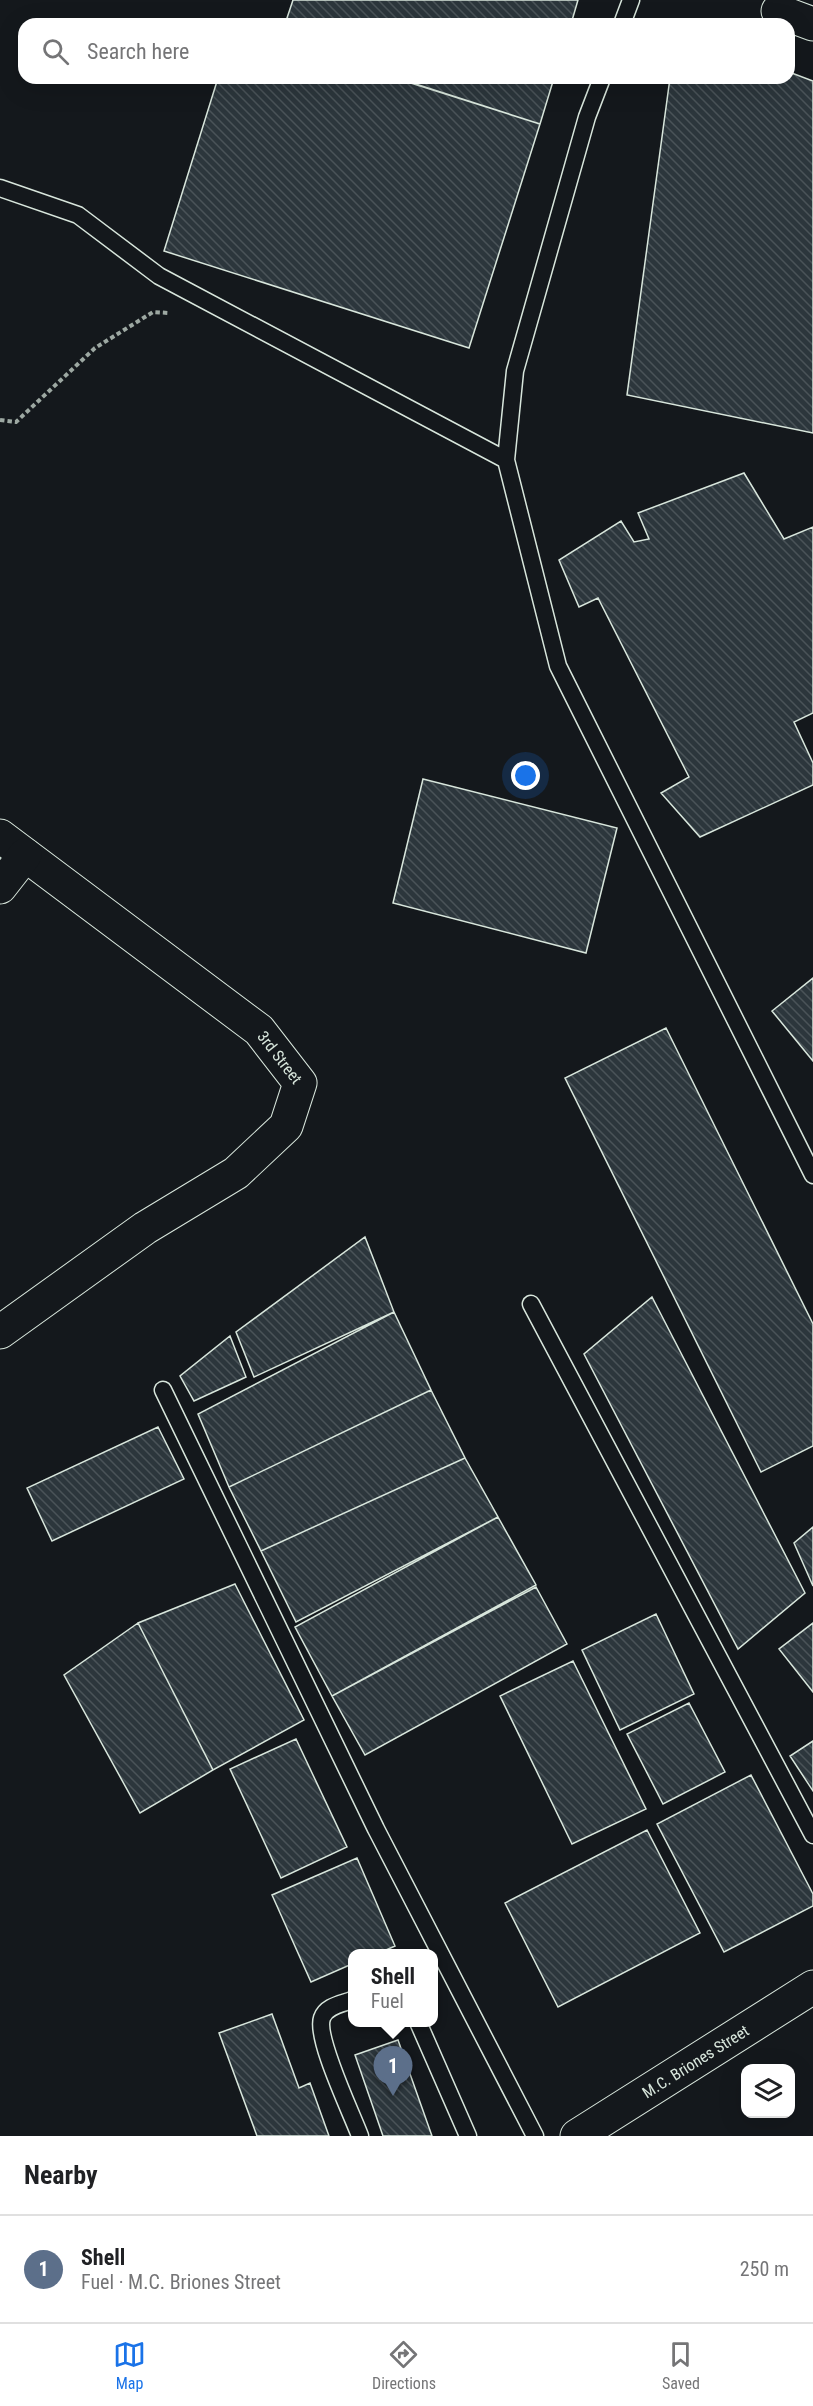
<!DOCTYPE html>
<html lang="en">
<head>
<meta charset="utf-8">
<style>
  :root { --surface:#fff; --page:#f2f2f2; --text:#202124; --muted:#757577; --line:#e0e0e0; --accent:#1a73e8 }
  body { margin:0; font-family:"Roboto Condensed",sans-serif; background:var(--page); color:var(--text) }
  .controls { position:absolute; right:18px; bottom:18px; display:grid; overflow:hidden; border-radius:12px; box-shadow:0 6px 24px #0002 }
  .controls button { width:54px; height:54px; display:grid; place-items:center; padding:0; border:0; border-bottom:2px solid var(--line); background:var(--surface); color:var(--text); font:30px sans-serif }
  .you { position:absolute; left:526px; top:776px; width:21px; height:21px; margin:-15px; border:4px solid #fff; border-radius:50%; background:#1a73e8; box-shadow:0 0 0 9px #1a73e833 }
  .badge { display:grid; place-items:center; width:39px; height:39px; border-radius:50%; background:var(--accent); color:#fff; font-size:20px; font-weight:700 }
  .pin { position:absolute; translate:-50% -50px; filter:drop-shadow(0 2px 3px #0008) }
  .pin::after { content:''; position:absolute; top:32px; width:21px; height:18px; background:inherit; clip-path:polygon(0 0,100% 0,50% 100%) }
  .popup { position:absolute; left:348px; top:1949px; width:90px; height:78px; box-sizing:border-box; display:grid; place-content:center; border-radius:12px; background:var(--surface); filter:drop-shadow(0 2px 4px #0005); font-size:20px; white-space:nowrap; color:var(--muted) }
  .popup b { font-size:22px; color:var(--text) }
  .popup::after { content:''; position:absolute; left:50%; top:100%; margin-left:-12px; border:12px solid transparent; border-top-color:var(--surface) }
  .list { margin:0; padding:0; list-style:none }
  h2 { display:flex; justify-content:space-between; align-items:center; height:78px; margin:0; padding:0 24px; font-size:26px }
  h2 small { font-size:20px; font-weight:400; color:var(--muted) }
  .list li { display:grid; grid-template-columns:39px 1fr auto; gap:18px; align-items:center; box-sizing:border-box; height:108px; padding:0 24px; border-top:2px solid var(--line) }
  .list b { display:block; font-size:22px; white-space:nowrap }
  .list p { margin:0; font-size:20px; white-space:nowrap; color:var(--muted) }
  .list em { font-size:20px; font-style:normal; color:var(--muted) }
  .icon { flex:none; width:33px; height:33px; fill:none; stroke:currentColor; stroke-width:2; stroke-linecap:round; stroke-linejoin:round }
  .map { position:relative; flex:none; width:813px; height:2136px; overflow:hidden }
  .search { position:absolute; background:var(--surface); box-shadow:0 6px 24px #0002; left:18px; right:18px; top:18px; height:66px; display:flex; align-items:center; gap:15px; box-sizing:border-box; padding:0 21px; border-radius:18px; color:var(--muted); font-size:22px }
  .sheet { height:186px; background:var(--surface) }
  nav { display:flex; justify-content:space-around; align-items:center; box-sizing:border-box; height:84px; border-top:2px solid var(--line); background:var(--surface); font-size:16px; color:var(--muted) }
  nav a { display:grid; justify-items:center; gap:3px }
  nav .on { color:var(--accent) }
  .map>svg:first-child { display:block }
  .building { fill:url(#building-back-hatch); stroke:#d8e6dc; stroke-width:1.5 }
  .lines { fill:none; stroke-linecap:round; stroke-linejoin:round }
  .lane-casing { stroke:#d8e6dc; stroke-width:19 }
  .street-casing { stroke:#d8e6dc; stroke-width:35 }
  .primary-casing { stroke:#d8e6dc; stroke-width:35 }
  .path { stroke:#9da8a2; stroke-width:4; stroke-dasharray:4.5 3; stroke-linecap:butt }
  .lane { stroke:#14181c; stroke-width:16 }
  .street { stroke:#14181c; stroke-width:33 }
  .primary { stroke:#14181c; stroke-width:33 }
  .labels { text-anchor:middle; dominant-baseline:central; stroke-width:4.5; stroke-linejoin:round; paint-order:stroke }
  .street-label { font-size:16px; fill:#d8e6dc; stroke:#14181c }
</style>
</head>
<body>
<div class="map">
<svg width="813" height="2136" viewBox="0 0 813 2136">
  <defs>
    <pattern id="building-back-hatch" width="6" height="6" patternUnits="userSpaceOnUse" patternTransform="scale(1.5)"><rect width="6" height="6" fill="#2c363c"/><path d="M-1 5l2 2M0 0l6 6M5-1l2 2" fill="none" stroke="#4a5358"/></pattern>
  </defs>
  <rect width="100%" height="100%" fill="#14181c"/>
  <path class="building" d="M 293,0 L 578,0 L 571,24 L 285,24 Z
    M 789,72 L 813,81 L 813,433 L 627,395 L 670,78 L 789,78 Z
    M 218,78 L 397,78 L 540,124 L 469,348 L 164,251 Z
    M 395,78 L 554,78 L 540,124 Z
    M 744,473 L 784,539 L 813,527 L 813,713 L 794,722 L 813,763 L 813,785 L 700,837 L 661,793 L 689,777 L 598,598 L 579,607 L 559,560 L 621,521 L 634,542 L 649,539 L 638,513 Z
    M 423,779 L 617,828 L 586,953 L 393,903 Z
    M 813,978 L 813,1061 L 772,1011 Z
    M 666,1028 L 813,1324 L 813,1446 L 761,1472 L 565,1078 Z
    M 365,1237 L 394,1312 L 254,1377 L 236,1332 Z
    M 652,1297 L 805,1593 L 738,1649 L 584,1354 Z
    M 394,1312 L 431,1390 L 229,1487 L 198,1414 Z
    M 230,1336 L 246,1377 L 194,1401 L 180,1376 Z
    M 431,1390 L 465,1458 L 261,1551 L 229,1487 Z
    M 158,1427 L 184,1479 L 52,1541 L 27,1488 Z
    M 465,1458 L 498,1517 L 296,1622 L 261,1551 Z
    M 498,1517 L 536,1585 L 332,1696 L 295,1627 Z
    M 813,1527 L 813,1586 L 794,1543 Z
    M 235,1584 L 304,1720 L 213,1770 L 138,1623 Z
    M 536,1587 L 567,1644 L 365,1755 L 332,1696 Z
    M 656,1614 L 694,1694 L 620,1730 L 582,1650 Z
    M 138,1623 L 213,1770 L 140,1813 L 64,1675 Z
    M 813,1623 L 813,1692 L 779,1649 Z
    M 573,1661 L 646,1809 L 572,1844 L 500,1696 Z
    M 689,1703 L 725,1772 L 663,1804 L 627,1734 Z
    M 296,1739 L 347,1847 L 281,1878 L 230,1769 Z
    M 813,1741 L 813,1791 L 790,1756 Z
    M 751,1775 L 813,1894 L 813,1906 L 724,1952 L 657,1824 Z
    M 647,1830 L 700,1933 L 558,2007 L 505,1903 Z
    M 357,1858 L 395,1946 L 377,1954 L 352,1954 L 352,1964 L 311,1982 L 272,1895 Z
    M 272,2014 L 299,2088 L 310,2083 L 329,2136 L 257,2136 L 219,2033 Z
    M 398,2040 L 432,2136 L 383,2136 L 355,2055 Z"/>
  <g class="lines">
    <g class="lane-casing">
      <path id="lane" d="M 622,24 L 631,0
        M 602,78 L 587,117 L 515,371 L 506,460 L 558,666 L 813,1175
        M 0,188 L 78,215 L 159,276 L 506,460
        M 531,1304 L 813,1835
        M 163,1390 L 376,1829 L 535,2136
        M 352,2000 C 342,2004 326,2006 322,2018 C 315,2038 352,2114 360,2136
        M 418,2022 L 468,2136"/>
    </g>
    <g class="street-casing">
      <g id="street">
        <path d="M 778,11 L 813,24"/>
        <path id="s1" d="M 0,836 L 259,1030 L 300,1083 L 286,1126 L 236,1173 L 145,1228 L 0,1332"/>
        <path d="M 0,887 L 25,855"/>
      </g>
    </g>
    <g class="primary-casing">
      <g id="primary">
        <path id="s2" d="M 577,2136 L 813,1987"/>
      </g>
    </g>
    <path class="path" d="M 0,420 L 16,422 L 95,348 L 153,312 L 169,313"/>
    <use href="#lane" class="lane"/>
    <use href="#street" class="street"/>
    <use href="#primary" class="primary"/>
  </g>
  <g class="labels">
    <g class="street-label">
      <text stroke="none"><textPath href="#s1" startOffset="358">3rd Street</textPath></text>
      <text stroke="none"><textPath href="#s2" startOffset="140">M.C. Briones Street</textPath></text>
    </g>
  </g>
</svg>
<div class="controls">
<button><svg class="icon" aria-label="layers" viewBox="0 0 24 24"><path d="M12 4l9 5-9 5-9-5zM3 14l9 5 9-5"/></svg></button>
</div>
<div class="you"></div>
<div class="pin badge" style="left:393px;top:2096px;background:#5c6f8a">1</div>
<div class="popup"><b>Shell</b>Fuel</div>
<div class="search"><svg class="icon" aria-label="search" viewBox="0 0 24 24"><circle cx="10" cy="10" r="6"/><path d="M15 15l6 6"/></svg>Search here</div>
</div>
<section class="sheet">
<h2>Nearby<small></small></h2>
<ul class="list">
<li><span class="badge" style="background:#5c6f8a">1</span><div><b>Shell</b><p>Fuel · M.C. Briones Street</p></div><em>250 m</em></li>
</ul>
</section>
<nav>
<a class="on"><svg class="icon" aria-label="map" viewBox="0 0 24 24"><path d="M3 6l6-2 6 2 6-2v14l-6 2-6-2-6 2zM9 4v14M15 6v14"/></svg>Map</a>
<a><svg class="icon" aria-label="directions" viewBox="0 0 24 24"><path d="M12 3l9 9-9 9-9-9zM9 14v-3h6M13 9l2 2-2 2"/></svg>Directions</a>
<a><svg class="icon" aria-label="saved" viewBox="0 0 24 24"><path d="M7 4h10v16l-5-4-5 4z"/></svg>Saved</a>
</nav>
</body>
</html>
